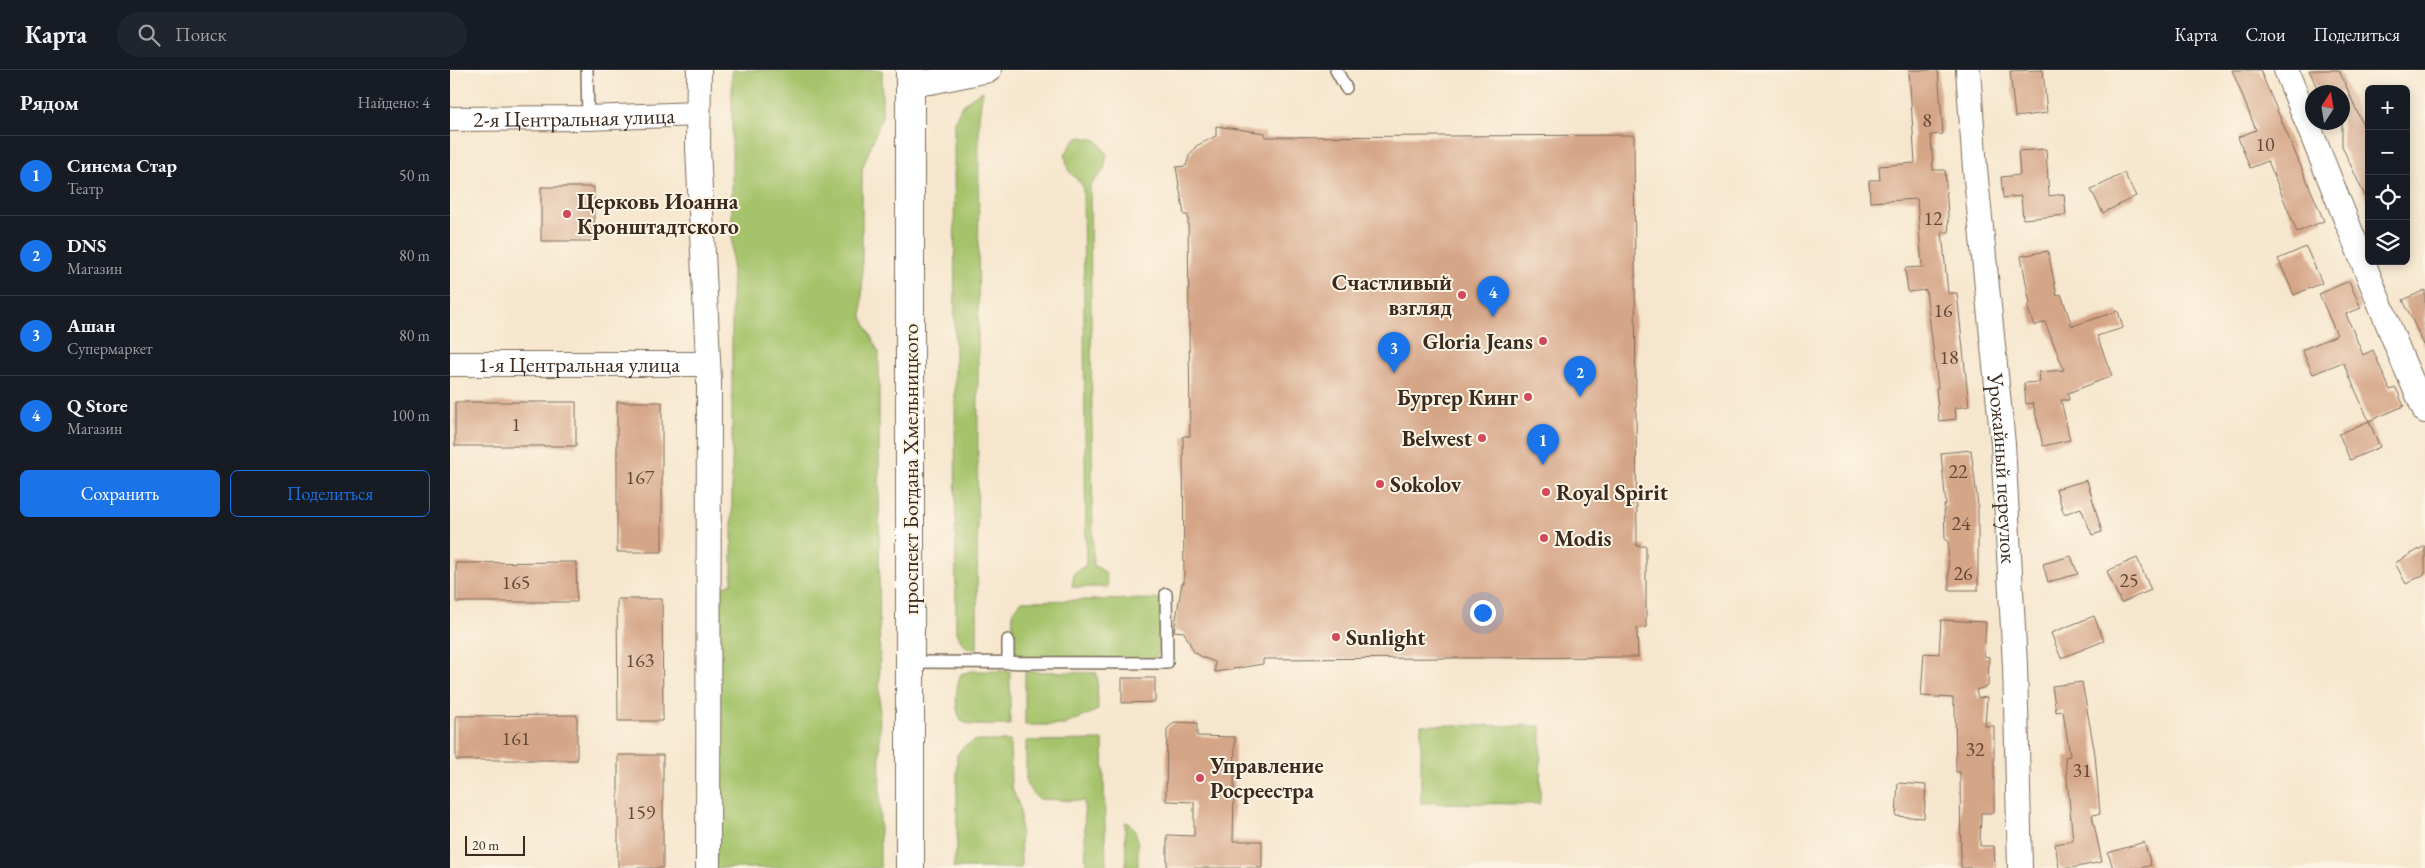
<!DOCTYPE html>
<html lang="ru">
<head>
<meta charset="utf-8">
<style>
  :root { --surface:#171b24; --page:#20242c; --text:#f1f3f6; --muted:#9ea1a6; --line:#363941; --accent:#1a73e8 }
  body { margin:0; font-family:"EB Garamond",serif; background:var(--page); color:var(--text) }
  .controls { position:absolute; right:15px; top:15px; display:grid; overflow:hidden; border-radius:8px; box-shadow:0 2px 12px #0003 }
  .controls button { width:45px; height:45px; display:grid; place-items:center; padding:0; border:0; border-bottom:1px solid var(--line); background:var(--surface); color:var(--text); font:25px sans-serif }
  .compass { position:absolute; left:1855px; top:15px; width:45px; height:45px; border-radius:50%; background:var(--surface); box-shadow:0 2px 12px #0003; rotate:12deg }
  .scale { position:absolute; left:15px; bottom:12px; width:60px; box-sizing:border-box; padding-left:5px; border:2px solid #3b2a1e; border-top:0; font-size:14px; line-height:18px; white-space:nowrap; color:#3b2a1e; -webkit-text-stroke:4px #fcf5e5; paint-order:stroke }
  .you { position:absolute; left:1032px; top:542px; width:18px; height:18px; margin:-12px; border:4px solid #fff; border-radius:50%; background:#1a73e8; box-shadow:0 0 0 8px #1a73e833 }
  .badge { display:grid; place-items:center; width:32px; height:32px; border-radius:50%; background:var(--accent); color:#fff; font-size:16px; font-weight:700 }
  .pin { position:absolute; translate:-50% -41px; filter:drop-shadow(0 1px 2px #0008) }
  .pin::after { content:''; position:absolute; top:26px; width:18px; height:15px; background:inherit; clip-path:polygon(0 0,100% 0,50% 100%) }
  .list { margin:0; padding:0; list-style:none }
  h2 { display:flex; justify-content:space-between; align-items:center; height:65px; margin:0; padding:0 20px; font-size:21px }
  h2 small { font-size:16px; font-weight:400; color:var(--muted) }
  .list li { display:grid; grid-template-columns:32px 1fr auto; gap:15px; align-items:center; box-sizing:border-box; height:80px; padding:0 20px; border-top:1px solid var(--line) }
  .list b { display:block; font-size:19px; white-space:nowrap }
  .list p { margin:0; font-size:16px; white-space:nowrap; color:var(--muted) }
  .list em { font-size:16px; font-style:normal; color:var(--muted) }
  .actions { display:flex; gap:10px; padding:15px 20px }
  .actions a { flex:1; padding:11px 0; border:1px solid var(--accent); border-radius:8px; text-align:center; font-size:18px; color:var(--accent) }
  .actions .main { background:var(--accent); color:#fff }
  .icon { flex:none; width:28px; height:28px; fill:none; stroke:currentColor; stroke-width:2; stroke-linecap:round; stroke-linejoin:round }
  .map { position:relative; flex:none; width:1975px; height:798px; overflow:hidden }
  header { display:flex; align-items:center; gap:30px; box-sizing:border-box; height:70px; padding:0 25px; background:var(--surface); border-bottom:1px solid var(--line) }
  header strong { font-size:24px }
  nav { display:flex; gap:28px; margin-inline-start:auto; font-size:18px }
  .search { width:350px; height:45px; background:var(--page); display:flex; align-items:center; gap:12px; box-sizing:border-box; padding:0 18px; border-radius:28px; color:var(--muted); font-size:19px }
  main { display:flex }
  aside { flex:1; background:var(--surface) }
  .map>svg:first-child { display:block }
  .green { fill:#a5c36a; stroke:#707644 }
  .building { fill:#d5a587 }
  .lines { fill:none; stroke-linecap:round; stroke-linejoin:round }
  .service-casing { stroke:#7c6c5b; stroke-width:14 }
  .minor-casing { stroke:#7c6c5b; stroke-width:26 }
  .primary-casing { stroke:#7c6c5b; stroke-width:30 }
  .service { stroke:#fff; stroke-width:11 }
  .minor { stroke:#fff; stroke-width:24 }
  .primary { stroke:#fff; stroke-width:28 }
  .poi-dot { fill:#d1495b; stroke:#fcf5e5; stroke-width:2 }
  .labels { text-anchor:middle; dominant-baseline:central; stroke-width:4; stroke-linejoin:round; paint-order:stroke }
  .number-label { font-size:20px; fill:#624938 }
  .street-label { font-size:22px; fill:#3b2a1e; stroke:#fcf5e5 }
  .poi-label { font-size:22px; font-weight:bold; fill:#3b2a1e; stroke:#fcf5e5; text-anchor:start }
</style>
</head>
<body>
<header>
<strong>Карта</strong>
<div class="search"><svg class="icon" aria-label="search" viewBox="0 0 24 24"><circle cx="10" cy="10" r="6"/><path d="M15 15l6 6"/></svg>Поиск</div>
<nav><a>Карта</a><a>Слои</a><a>Поделиться</a></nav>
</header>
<main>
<aside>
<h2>Рядом<small>Найдено: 4</small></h2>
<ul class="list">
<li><span class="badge">1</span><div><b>Синема Стар</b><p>Театр</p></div><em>50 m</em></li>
<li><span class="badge">2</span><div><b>DNS</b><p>Магазин</p></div><em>80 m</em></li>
<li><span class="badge">3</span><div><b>Ашан</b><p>Супермаркет</p></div><em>80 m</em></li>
<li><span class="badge">4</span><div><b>Q Store</b><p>Магазин</p></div><em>100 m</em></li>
</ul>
<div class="actions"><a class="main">Сохранить</a><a>Поделиться</a></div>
</aside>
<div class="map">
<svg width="1975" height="798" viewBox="0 0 1975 798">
  <rect width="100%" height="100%" fill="#fcf5e5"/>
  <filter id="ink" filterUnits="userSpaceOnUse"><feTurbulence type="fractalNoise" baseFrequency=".02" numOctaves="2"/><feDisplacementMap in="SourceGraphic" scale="10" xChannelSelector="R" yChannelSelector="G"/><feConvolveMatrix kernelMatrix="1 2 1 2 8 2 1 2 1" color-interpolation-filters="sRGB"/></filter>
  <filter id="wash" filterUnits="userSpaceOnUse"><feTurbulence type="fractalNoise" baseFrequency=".0096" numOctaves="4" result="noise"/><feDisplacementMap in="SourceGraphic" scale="20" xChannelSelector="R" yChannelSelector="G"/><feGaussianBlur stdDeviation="1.12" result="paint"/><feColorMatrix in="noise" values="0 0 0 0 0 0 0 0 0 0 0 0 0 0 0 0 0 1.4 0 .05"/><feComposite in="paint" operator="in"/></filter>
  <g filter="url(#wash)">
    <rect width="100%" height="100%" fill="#f6e6cd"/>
    <path class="green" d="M 282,0 L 432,0 L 432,47 L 412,99 L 412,247 L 429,283 L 430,798 L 266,798 L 264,521 L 282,513 Z
      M 533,21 L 529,46 L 527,580 C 513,579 509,570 506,558 L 504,55 C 508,38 517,28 533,21 Z
      M 631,67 L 647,70 L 657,84 L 654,100 L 640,116 L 643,495 L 655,502 L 658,517 L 622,517 L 624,503 L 636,495 L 633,116 L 618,100 L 615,85 L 623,71 Z
      M 712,529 L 713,575 L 705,589 L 562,589 L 563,542 L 572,531 Z
      M 521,601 L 560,601 L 560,655 L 521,655 L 511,651 C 504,637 505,618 511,604 Z
      M 575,601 L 647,603 L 648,640 L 614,655 L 575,655 Z
      M 971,655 L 1091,656 L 1090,734 L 971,733 Z
      M 653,670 L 656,798 L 636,798 L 634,731 L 588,729 L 576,714 L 576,671 Z
      M 524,671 L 560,671 L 561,716 L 570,738 L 571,798 L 503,798 L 507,774 L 507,685 L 512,678 Z
      M 675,752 C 692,757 687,783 688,798 L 676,798 Z"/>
    <g id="blocks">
      <path class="building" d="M 1459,0 L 1488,0 L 1493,64 L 1481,65 L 1483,100 L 1495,100 L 1499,162 L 1492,162 L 1498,223 L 1507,223 L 1519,336 L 1505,338 L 1506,349 L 1489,351 L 1486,318 L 1488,318 L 1476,220 L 1458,222 L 1455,198 L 1472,197 L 1467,129 L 1420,132 L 1419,110 L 1430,110 L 1429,96 L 1465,93 Z
        M 1593,0 L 1597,43 L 1565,47 L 1560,1 Z
        M 1782,0 L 1810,0 L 1874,151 L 1847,162 L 1818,91 L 1800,98 L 1788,67 L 1806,60 Z
        M 1859,0 L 1889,0 L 1913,55 L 1919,67 L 1919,135 L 1892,76 L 1892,22 L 1869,22 Z
        M 766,56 L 815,63 L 815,67 L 1184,65 L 1187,476 L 1196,476 L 1196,557 L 1187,558 L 1188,587 L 813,589 L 813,594 L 765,602 L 765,592 L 754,588 L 744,582 L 734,562 L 724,561 L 732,513 L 734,513 L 733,366 L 740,366 L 738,145 L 734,145 L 726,97 L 736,96 L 739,86 L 746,76 L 766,66 Z
        M 1596,79 L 1599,126 L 1614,124 L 1616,145 L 1573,149 L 1571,126 L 1553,128 L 1551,107 L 1570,105 L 1568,81 Z
        M 1674,103 L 1686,126 L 1653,143 L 1641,120 Z
        M 91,117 L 144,117 L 144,171 L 91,171 Z
        M 1856,177 L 1872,213 L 1844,225 L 1828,189 Z
        M 1598,181 L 1607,226 L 1611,224 L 1622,256 L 1668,241 L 1673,258 L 1647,266 L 1662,306 L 1618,323 L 1619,330 L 1611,330 L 1620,370 L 1593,376 L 1583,333 L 1576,334 L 1574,313 L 1590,312 L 1589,302 L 1614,300 L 1595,252 L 1584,256 L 1577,236 L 1580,234 L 1571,186 Z
        M 1899,211 L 1911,238 L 1896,244 L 1913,285 L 1923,280 L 1940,320 L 1946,318 L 1954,336 L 1919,351 L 1893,292 L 1863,304 L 1852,280 L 1887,265 L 1869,224 Z
        M 1975,220 L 1975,277 L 1953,230 Z
        M 5,332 L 126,332 L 126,376 L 5,376 Z
        M 167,332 L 212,332 L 212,482 L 167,482 Z
        M 1919,351 L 1930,377 L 1900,390 L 1889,364 Z
        M 1521,380 L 1528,435 L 1528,520 L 1499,520 L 1498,470 L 1495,470 L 1494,435 L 1496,435 L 1491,383 Z
        M 1637,410 L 1652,462 L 1642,465 L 1631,438 L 1614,444 L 1606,419 Z
        M 1975,476 L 1975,504 L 1956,514 L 1945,493 Z
        M 1621,486 L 1628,504 L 1598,512 L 1593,494 Z
        M 1687,488 L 1701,520 L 1671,533 L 1657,501 Z
        M 126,492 L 127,532 L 6,532 L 6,493 Z
        M 167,529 L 212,529 L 213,651 L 168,651 Z
        M 1644,546 L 1654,571 L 1611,588 L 1601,563 Z
        M 1491,550 L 1536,552 L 1534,586 L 1539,587 L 1538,616 L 1526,620 L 1528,628 L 1537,627 L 1535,656 L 1544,656 L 1544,743 L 1531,743 L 1530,776 L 1544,776 L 1545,798 L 1511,798 L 1510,702 L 1506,702 L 1505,635 L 1503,635 L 1503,628 L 1471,626 L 1474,583 L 1489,584 Z
        M 672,608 L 705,608 L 705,632 L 672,633 Z
        M 1632,612 L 1645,684 L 1650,744 L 1642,745 L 1652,792 L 1621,798 L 1609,798 L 1605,774 L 1623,771 L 1615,687 L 1620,686 L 1613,641 L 1606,642 L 1602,616 Z
        M 127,645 L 127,690 L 6,690 L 6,646 Z
        M 725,652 L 747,653 L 747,666 L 785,667 L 783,771 L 812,771 L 812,798 L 717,798 L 717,765 L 744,766 L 744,732 L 716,731 L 717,659 Z
        M 168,685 L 213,685 L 213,798 L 168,798 Z
        M 1448,713 L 1476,715 L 1474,748 L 1446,746 Z
        M 1694,772 L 1701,795 L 1692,798 L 1663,798 L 1658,783 Z"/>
    </g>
  </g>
  <g filter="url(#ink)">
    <use href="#blocks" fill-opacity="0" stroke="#7c6c5b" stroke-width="1"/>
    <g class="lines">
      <g class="service-casing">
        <path id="service" d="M 137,0 L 138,48
          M 886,0 L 896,18
          M 460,592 L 717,593 L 716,524
          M 558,593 L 558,570"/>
      </g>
      <g class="minor-casing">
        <g id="minor">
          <path d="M 249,0 L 248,78 L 259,310 L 258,798"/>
          <path id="s1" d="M 1518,0 L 1525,99 L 1553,374 L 1565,595 L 1570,798"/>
          <path d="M 1836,0 L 1952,289 L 1975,341"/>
          <path d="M 460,12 L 480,12 L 539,0"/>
          <path id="s2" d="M 0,49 L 138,48 L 248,44"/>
          <path id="s3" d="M 0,294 L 257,294"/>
        </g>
      </g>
      <g class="primary-casing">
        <path id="primary" d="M 460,0 L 460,798"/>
      </g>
      <use href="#service" class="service"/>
      <use href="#minor" class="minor"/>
      <use href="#primary" class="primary"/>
    </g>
  </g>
  <g class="poi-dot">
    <circle cx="117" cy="144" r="5"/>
    <circle cx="1012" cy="225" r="5"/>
    <circle cx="1093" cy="271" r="5"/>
    <circle cx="1078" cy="327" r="5"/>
    <circle cx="1032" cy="368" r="5"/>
    <circle cx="930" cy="414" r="5"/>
    <circle cx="1096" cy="422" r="5"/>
    <circle cx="1094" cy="468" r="5"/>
    <circle cx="886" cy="567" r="5"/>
    <circle cx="750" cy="708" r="5"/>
  </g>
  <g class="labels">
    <g class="number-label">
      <text x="1477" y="50">8</text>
      <text x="1815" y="74">10</text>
      <text x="1483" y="148">12</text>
      <text x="1493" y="240">16</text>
      <text x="1499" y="287">18</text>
      <text x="66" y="354">1</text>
      <text x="1508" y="401">22</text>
      <text x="190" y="407">167</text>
      <text x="1511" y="453">24</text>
      <text x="1513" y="503">26</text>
      <text x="1679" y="510">25</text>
      <text x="66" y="512">165</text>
      <text x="190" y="590">163</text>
      <text x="66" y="668">161</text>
      <text x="1525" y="679">32</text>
      <text x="1632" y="700">31</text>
      <text x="191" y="742">159</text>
    </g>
    <g class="street-label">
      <text stroke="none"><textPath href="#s2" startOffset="124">2-я Центральная улица</textPath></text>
      <text stroke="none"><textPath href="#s3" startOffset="129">1-я Центральная улица</textPath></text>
      <text stroke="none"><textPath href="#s1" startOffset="400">Урожайный переулок</textPath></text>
      <text transform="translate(460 399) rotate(-90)">проспект Богдана Хмельницкого</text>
    </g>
    <g class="poi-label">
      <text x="127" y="131">Церковь Иоанна<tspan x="127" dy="25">Кронштадтского</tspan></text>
      <text x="1002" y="212" text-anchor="end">Счастливый<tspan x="1002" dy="25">взгляд</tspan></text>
      <text x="1083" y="271" text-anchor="end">Gloria Jeans</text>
      <text x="1068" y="327" text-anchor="end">Бургер Кинг</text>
      <text x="1022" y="368" text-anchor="end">Belwest</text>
      <text x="940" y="414">Sokolov</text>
      <text x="1106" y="422">Royal Spirit</text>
      <text x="1104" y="468">Modis</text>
      <text x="896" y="567">Sunlight</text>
      <text x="760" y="695">Управление<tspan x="760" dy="25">Росреестра</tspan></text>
    </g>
  </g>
</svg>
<div class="controls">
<button>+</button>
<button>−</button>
<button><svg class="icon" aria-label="locate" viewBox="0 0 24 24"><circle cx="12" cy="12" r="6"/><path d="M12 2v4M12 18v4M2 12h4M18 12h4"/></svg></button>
<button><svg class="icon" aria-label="layers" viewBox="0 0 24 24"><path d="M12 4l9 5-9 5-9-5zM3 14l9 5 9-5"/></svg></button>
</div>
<svg class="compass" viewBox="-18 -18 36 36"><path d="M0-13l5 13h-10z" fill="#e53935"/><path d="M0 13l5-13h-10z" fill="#9ea1a6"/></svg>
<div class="scale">20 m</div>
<div class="you"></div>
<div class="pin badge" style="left:1093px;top:395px">1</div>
<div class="pin badge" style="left:1130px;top:327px">2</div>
<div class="pin badge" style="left:944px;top:303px">3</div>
<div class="pin badge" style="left:1043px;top:247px">4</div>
</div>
</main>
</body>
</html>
